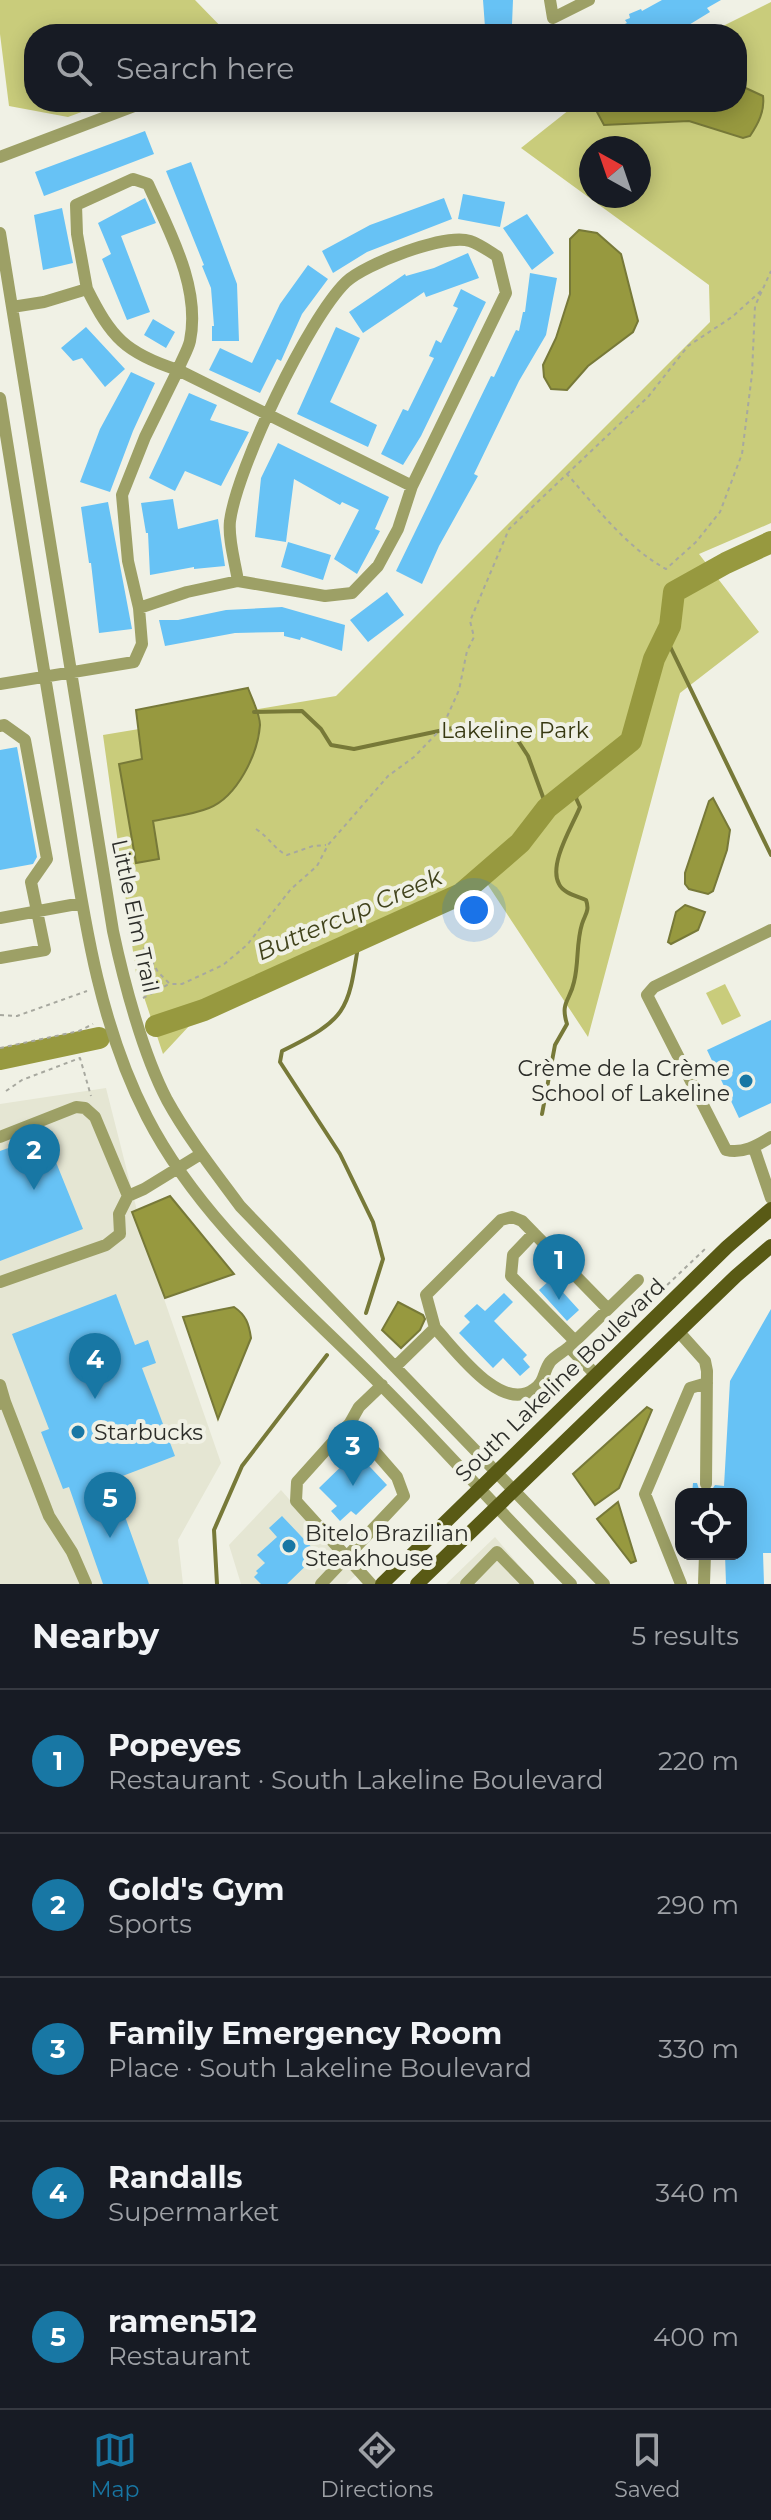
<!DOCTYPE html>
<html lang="en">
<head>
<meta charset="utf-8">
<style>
  :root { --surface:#171b24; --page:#20242c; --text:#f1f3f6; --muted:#9ea1a6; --line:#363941; --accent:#1877a4 }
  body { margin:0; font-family:Montserrat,sans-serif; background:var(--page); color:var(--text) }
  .controls { position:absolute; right:24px; bottom:24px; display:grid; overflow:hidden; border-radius:16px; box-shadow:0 4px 20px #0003 }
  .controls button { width:72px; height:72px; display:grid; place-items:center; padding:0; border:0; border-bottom:2px solid var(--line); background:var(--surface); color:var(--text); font:40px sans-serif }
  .compass { position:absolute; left:579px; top:136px; width:72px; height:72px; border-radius:50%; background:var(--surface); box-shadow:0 4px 20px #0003; rotate:320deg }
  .you { position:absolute; left:474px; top:910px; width:28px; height:28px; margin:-20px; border:6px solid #fff; border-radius:50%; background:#1a73e8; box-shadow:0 0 0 12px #1a73e833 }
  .badge { display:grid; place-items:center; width:52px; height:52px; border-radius:50%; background:var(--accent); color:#fff; font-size:26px; font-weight:700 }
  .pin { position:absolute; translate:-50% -66px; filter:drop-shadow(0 2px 4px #0008) }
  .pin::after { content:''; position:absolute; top:42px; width:28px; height:24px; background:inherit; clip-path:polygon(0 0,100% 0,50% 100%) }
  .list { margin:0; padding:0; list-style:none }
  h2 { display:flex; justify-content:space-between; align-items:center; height:104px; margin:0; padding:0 32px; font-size:34px }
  h2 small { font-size:26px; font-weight:400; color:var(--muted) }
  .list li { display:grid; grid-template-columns:52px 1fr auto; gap:24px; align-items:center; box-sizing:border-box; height:144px; padding:0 32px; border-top:2px solid var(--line) }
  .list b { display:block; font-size:30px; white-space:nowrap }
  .list p { margin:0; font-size:26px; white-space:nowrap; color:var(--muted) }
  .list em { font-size:26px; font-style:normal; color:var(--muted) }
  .icon { flex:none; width:44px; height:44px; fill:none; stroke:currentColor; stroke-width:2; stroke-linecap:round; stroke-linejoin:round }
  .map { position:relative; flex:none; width:771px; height:1584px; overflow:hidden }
  .search { position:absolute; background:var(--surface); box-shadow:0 4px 20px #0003; left:24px; right:24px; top:24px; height:88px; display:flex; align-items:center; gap:20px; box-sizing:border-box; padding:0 28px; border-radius:32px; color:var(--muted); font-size:30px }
  .sheet { height:824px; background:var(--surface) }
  nav { display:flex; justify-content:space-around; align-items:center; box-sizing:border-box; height:112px; border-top:2px solid var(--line); background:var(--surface); font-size:22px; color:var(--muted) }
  nav a { display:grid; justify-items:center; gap:4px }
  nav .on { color:var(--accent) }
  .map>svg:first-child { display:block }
  .built { fill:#e5e6d3 }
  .green { fill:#c9cc7b; fill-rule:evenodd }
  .water { fill:#97993f; stroke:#777938; stroke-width:2 }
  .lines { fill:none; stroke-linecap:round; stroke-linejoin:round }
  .stream { stroke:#777938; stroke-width:4 }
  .river { stroke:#97993f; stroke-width:22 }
  .building { fill:#67c2f5 }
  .path { stroke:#a7a89f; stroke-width:2; stroke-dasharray:4 4; stroke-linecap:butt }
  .minor { stroke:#9da066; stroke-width:12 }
  .major { stroke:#595a15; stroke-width:14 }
  .poi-dot { fill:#1877a4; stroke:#f0f1e5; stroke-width:3 }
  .labels { text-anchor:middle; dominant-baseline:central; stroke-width:8; stroke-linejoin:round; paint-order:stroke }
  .park-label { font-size:22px; fill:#373811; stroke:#f0f1e5 }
  .street-label { font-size:22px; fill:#2c2d29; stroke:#f0f1e5 }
  .poi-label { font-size:22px; fill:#2c2d29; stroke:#f0f1e5; text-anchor:start }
  .water-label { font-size:24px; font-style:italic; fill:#41431c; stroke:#f0f1e5 }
</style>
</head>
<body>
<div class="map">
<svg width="771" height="1584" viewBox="0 0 771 1584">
  <rect width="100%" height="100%" fill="#f0f1e5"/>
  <path class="built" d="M 106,1088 L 147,1250 L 221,1463 L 178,1540 L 183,1584 L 0,1584 L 0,1104 Z
    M 281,1490 L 356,1575 L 346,1584 L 241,1584 L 229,1545 Z
    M 495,1537 L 535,1584 L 446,1584 Z"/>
  <path class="green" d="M 0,0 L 195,0 L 228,34 L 34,34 L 34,102 L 109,102 L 68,117 L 9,106 L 0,34 Z
    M 771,2 L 771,523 L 699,554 L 759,632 L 680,693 L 588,1037 L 482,876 L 204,1010 L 163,1054 L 136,973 L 103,735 L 336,696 L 710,322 L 709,285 L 521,148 L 579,102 L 737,102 L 737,34 L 707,34 ZM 591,148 L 639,148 L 639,196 L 591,196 Z
    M 725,984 L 741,1016 L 722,1025 L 706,993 Z"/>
  <path class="water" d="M 737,84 L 763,96 C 765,111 758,124 750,136 L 743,138 L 689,121 L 604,125 L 597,112 L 599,108 L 598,102 L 737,102 Z
    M 579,230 L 597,233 L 621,254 L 638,321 L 633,332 L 588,366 L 567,390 L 551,389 L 544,377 L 543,365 L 556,338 L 570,294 L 570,239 Z
    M 248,688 C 252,699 260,714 260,725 C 258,754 237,797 209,808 C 192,815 171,817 153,821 L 159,859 L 136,863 L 119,764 L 142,759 L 136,710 Z
    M 713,798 L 730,830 L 727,850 L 713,891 L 708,894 L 689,889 L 685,884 L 685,873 L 709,801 Z
    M 685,905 L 705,912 L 698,930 L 671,944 L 668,942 L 676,912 Z
    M 170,1196 L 234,1274 L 165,1298 L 132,1212 Z
    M 398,1302 L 423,1315 L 425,1319 L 420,1330 L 401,1348 L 382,1330 Z
    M 234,1307 C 246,1315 249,1324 251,1338 L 218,1419 L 183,1317 Z
    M 647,1407 L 652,1410 L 619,1488 L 595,1505 L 573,1474 Z
    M 618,1502 L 636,1561 L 631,1563 L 597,1519 Z"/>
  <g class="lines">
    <path class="stream" d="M 665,636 L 771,855
      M 254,712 L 302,711 L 321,729 L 331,745 L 354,749 L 453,728 L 511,730 L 528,756 L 547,808
      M 359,940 C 348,1011 349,1018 282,1051 L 280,1062 L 340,1154 L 373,1222 L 383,1259 L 366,1313
      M 542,1114 L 555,1045 L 567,1024 C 560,1002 570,1001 574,982 C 579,963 576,943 582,924 C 585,914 590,911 586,900 C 577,896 563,893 559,884 C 548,864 573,825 580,807 L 576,798 L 584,778
      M 217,1584 L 214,1530 L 242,1466 L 327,1355"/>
    <path class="river" d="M 156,1026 L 204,1010 L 461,894 L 520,843 L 547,808 L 631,741 L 654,659 L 670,626 L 674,592 L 726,563 L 771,542
      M 0,1059 L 99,1038"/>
  </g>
  <path class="building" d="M 483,0 L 513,0 L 512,24 L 485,27 Z
    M 662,0 L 721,0 L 707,8 L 710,12 L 674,34 L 602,34 L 627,23 L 625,20 L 630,18 L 629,14 L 641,9 L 642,11 Z
    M 145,131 L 154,154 L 44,196 L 35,172 Z
    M 191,162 L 237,284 L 239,341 L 212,341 L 212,326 L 214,326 L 211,288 L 202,266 L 204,265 L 166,171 Z
    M 463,194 L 505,202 L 500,227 L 458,219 Z
    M 145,198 L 156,223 L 121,236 L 150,312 L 127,320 L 102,259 L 111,254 L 98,223 Z
    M 444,198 L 452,219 L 367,252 L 333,273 L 322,251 L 370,225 Z
    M 62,208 L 73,263 L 43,270 L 34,215 Z
    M 527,214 L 554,253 L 532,270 L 503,228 Z
    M 468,253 L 479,278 L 426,297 L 424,292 L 363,333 L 349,312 L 405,274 L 406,276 L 434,268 Z
    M 308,265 L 328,279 L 302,314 L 281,361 L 277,359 L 260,393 L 209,370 L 220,348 L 252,363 L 280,304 Z
    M 530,273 L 557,278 L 546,335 L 519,381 L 474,474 L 478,476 L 439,546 L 422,584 L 396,571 L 491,376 L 494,377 L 516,330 L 519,331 L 523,312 L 525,312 Z
    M 461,289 L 486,302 L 421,436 L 403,465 L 381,454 L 403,409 L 408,411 L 434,358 L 429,356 L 436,340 L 441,343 L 458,308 L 453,306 Z
    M 153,319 L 175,332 L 166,348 L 144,335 Z
    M 86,327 L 125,369 L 105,387 L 82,358 L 73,361 L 61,348 Z
    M 336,327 L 360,338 L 330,402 L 377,425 L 368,447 L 297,414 Z
    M 131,372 L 155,383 L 133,431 L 110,492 L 80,482 L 100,429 Z
    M 189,393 L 217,405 L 210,420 L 249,432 L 221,486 L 185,471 L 175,491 L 149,478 Z
    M 278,443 L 389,497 L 375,529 L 380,531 L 357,574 L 334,559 L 359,510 L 342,502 L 340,505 L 294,479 L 286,542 L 255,537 L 261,478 Z
    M 173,499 L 178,529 L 218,519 L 225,566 L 194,569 L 194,567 L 150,575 L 148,533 L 146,533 L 141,503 Z
    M 108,502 L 132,629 L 99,633 L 91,563 L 89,563 L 81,507 Z
    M 288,542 L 331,555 L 323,580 L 281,567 Z
    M 387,592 L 404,615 L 368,642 L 350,620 Z
    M 282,607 L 345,625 L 342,651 L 301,637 L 300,640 L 284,636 L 284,632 L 235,633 L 165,646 L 159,620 L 178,620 L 226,610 Z
    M 17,747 L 37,857 L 33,864 L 0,870 L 0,750 Z
    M 771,1020 L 771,1103 L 739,1118 L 707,1050 Z
    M 45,1135 L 83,1229 L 0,1261 L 0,1151 Z
    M 551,1279 L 579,1310 L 567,1321 L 539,1290 Z
    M 504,1293 L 513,1302 L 494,1321 L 527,1355 L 523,1359 L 530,1367 L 520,1376 L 503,1358 L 493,1368 L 459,1333 L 470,1322 L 464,1316 L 477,1304 L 485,1311 Z
    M 116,1294 L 135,1345 L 148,1340 L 156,1363 L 142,1368 L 175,1456 L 112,1480 L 149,1584 L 103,1584 L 69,1487 L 63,1489 L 41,1432 L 49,1429 L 12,1334 Z
    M 771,1309 L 771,1553 L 763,1553 L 764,1584 L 726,1584 L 725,1554 L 741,1554 L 741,1494 L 692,1494 L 693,1483 L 697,1483 L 699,1489 L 705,1493 L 711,1491 L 715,1485 L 724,1486 L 730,1381 Z
    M 356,1452 L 387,1485 L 356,1515 L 351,1511 L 340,1521 L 331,1511 L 337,1506 L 319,1488 Z
    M 282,1516 L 318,1554 L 287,1584 L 261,1584 L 254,1577 L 258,1573 L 256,1571 L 265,1563 L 257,1555 L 277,1537 L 269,1528 Z"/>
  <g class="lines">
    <path class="path" d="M 567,474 L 648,397 L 688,346 L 732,317 L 762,290
      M 256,829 C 270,838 275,850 287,855 L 313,846 L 326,845
      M 128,935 L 135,933 L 158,972 L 170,984 L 182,984 L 223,965 L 247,945 L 291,889 L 317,866 L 328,845 L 388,776 L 414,757 L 442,728 L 459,690 L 467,651 L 474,637 L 470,621 L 509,529 L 567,474 C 597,508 626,547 666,569 L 696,542 L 720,512 L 742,454 L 752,374 L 755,306 L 771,271
      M 143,998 L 169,984
      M 0,1015 L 17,1016 L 87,991
      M 0,1048 L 79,1031 L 93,1024
      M 6,1091 L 22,1080 L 80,1058 L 91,1096
      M 638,1297 L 663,1289 L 706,1248"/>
    <path class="minor" d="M 550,0 L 553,18 L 589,0
      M 0,157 L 145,102
      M 0,233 L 113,931 C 124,983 143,1054 167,1100 C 188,1138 215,1172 240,1206 L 604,1584
      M 12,307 L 44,302 L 87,289 L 77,234 L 76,205 L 133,179 L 148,184 C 169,231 201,287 190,341 C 188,350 181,361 178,370 L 412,486 L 506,293 L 497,256 C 489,251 479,244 470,241 C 445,233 365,264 346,282 C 308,319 237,468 230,521 C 228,539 235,562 238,581
      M 0,398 C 21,529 42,661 64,792 C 82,902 95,1016 147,1117 C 202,1224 298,1301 381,1385 C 446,1450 506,1519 571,1584
      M 139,608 L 187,592 L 238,581 L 325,596 L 352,593 L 378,566 L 398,529 L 412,486
      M 0,684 L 134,662 L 142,644 L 139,608 L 128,561 L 122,495 L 145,437 L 178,370 C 125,353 111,337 87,289
      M 0,726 L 4,725 L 25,740 L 47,859 L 31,882 L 45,950 L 0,958
      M 0,918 L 82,903
      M 771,930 L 654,987 L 647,995 L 726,1150 C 742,1154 757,1146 771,1137
      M 0,1137 L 76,1107 L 85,1108 L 95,1117 L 128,1196 L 144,1189 L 201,1154
      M 754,1148 L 771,1198
      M 534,1233 L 513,1255 L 511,1276 L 575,1341
      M 0,1282 L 106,1245 L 120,1234 L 119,1214 L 128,1196
      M 435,1328 C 455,1349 501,1414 534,1389 C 545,1382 543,1372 550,1362 C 554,1357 563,1352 569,1347
      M 679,1332 L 705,1361 L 707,1371 L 706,1484
      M 395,1367 L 435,1328 L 426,1295 L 501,1220 L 512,1217 L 522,1221 L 607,1308
      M 596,1375 L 569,1347 L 638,1280
      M 0,1385 L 5,1402
      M 0,1404 L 5,1402 L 49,1516 L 72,1552 L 86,1584
      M 321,1584 L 404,1496 L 397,1477 L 350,1423
      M 371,1584 L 296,1501 L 297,1482 L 350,1423 L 359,1407 L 382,1385
      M 466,1584 L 497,1552 L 528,1584
      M 681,1584 L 645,1494 L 690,1388 L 707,1383
      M 704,1584 L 705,1554"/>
    <path class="major" d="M 382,1584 L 727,1247 L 771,1209
      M 417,1584 L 736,1276 L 771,1246"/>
  </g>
  <g class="poi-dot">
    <circle cx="746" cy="1081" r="8"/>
    <circle cx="78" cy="1432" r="8"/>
    <circle cx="289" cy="1546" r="8"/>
  </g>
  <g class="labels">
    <g class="park-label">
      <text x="515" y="730">Lakeline Park</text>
    </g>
    <g class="street-label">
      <text transform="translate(135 916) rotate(78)">Little Elm Trail</text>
      <text transform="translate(560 1380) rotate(-44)">South Lakeline Boulevard</text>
    </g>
    <g class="poi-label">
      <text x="730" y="1068" text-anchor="end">Crème de la Crème<tspan x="730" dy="25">School of Lakeline</tspan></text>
      <text x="94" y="1432">Starbucks</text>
      <text x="305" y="1533">Bitelo Brazilian<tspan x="305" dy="25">Steakhouse</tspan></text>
    </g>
    <g class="water-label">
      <text transform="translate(349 914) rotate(-23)">Buttercup Creek</text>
    </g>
  </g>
</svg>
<div class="controls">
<button><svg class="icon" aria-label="locate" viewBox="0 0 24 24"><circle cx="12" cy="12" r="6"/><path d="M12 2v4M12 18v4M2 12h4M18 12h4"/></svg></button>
</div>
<svg class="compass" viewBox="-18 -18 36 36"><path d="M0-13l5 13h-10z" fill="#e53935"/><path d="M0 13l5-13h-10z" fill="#9ea1a6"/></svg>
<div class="you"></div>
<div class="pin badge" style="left:559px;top:1300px">1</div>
<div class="pin badge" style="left:34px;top:1190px">2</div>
<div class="pin badge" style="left:353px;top:1486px">3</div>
<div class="pin badge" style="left:95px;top:1399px">4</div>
<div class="pin badge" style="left:110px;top:1538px">5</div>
<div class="search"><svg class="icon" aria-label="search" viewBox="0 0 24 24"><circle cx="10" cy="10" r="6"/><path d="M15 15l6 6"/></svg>Search here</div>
</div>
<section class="sheet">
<h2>Nearby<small>5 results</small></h2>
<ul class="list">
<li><span class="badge">1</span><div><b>Popeyes</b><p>Restaurant · South Lakeline Boulevard</p></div><em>220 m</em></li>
<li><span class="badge">2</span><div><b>Gold's Gym</b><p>Sports</p></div><em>290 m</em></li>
<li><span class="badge">3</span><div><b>Family Emergency Room</b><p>Place · South Lakeline Boulevard</p></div><em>330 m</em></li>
<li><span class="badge">4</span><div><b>Randalls</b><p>Supermarket</p></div><em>340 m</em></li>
<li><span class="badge">5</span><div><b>ramen512</b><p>Restaurant</p></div><em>400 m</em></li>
</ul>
</section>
<nav>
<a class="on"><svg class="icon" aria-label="map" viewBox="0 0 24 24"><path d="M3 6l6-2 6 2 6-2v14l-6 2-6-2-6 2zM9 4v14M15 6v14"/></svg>Map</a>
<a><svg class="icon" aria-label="directions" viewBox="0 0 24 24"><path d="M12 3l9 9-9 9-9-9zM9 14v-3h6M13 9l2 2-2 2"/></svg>Directions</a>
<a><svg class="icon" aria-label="saved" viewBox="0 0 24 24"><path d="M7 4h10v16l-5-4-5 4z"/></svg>Saved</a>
</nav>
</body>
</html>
